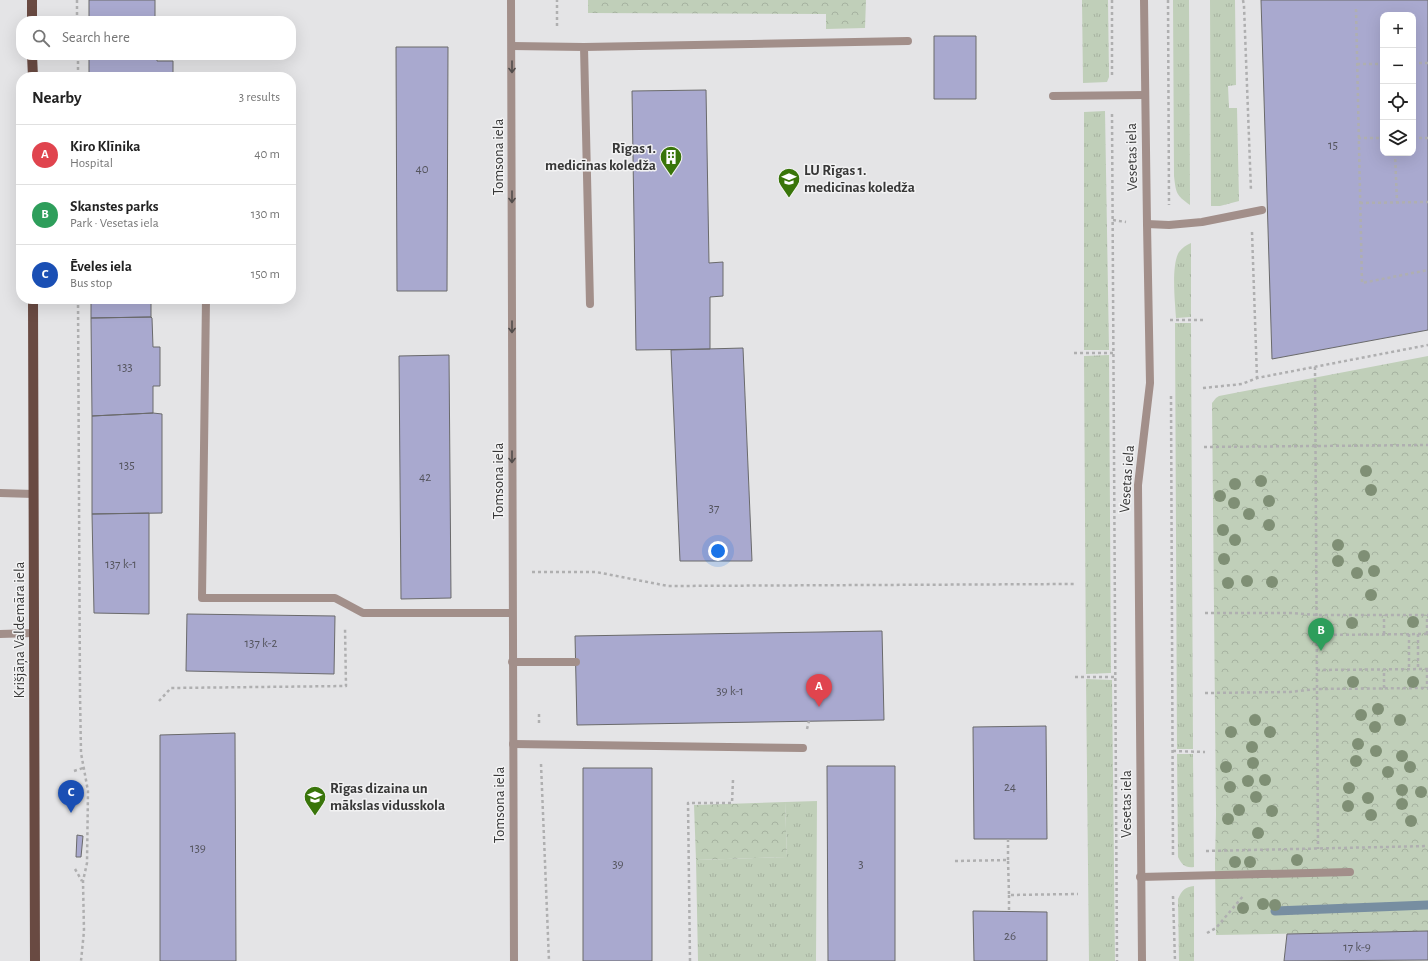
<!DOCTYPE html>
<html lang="en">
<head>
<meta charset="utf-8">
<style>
  :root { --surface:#fff; --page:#f2f2f2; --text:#222; --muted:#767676; --line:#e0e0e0; --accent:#39750a }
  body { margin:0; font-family:"Alegreya Sans",sans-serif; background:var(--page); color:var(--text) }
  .controls { position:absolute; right:12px; top:12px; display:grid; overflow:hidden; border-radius:8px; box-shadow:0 4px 16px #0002 }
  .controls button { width:36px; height:36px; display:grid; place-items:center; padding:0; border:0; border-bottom:1px solid var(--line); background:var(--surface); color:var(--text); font:20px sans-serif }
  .you { position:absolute; left:718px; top:551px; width:14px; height:14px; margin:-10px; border:3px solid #fff; border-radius:50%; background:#1a73e8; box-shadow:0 0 0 6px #1a73e833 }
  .badge { display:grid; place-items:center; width:26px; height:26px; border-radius:50%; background:var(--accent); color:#fff; font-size:13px; font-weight:700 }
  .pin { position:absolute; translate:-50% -33px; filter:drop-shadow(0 1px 2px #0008) }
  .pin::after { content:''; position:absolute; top:21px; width:14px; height:12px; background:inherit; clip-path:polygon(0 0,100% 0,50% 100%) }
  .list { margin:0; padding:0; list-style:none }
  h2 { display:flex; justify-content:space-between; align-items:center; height:52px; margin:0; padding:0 16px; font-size:17px }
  h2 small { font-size:13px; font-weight:400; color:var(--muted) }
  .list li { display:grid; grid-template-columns:26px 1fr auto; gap:12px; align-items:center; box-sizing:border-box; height:60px; padding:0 16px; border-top:1px solid var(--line) }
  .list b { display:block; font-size:15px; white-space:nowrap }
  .list p { margin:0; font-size:13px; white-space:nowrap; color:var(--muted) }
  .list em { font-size:13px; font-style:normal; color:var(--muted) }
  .icon { flex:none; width:22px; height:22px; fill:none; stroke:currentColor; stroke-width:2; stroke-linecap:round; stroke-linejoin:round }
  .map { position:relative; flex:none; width:1428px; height:961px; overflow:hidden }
  .search { position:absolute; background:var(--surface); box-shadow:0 4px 16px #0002; left:16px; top:16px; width:280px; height:44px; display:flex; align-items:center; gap:10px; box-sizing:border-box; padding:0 14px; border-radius:16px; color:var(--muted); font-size:15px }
  .panel { position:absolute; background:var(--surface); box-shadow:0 4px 16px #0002; left:16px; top:72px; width:280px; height:232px; border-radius:16px }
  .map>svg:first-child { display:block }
  .grass { fill:url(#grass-tufts) }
  .park { fill:url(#park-crowns) }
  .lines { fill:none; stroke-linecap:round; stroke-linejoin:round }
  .stream { stroke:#778ea1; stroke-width:9 }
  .building { fill:#a9a9cf; stroke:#6a6a6b; fill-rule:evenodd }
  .path { stroke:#afafb0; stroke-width:2.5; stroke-dasharray:3 3; stroke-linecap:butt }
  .lane { stroke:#a28f8a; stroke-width:8 }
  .street { stroke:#a28f8a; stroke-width:8 }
  .primary { stroke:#694a42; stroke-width:10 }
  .tree { fill:#7f8f75 }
  .oneway { stroke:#524d4c }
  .labels { text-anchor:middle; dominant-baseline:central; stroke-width:3; stroke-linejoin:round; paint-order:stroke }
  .number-label { font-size:13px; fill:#54545d }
  .poi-label { font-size:15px; font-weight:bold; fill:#373737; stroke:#f2f2f3; text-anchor:start }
  .street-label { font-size:15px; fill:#373737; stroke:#f2f2f3 }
</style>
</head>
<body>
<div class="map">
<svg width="1428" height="961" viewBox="0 0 1428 961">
  <defs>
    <pattern id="grass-tufts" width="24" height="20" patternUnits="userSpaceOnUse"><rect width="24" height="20" fill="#c0cfb9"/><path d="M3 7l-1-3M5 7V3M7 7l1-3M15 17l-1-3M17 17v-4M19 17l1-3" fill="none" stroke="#a6b2a0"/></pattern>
    <pattern id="park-crowns" width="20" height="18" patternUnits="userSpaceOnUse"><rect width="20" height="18" fill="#c0cfb9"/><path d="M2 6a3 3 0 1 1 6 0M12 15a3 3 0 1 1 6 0" fill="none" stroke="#a6b2a0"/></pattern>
  </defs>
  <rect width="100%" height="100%" fill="#e4e4e6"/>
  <path class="grass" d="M 1082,0 L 1108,0 L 1109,77 L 1107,82 L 1083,83 Z
    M 1173,0 L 1189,0 L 1190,205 C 1176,195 1176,193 1174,176 Z
    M 1210,0 L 1235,0 L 1236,85 L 1228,86 L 1229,108 L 1237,108 L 1239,201 L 1220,206 L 1211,206 Z
    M 1105,111 L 1109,350 L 1084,350 L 1084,112 Z
    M 1191,243 L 1191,317 L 1176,318 C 1175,302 1171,265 1179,252 C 1182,248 1186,245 1191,243 Z
    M 1175,323 L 1191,323 L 1193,749 L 1177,749 Z
    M 1109,355 L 1111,673 L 1086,674 L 1084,356 Z
    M 1086,679 L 1112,680 L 1115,961 L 1089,961 Z
    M 1177,754 L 1193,754 L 1194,867 C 1185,868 1182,865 1178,857 Z
    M 817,801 L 816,961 L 698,961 L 696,860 L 787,857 L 785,802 Z
    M 1194,886 L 1194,961 L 1179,961 L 1178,899 C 1182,890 1185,887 1194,886 Z"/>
  <path class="park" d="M 588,0 L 866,0 L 865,28 L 826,29 L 826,14 L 588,13 Z
    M 1428,356 L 1428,931 L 1216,935 L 1215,864 L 1216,815 L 1212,403 L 1216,398 L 1219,396 Z
    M 785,802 L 787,857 L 696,860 L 694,805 Z"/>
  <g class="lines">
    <path class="stream" d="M 1275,911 L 1428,905"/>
  </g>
  <path class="building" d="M 89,0 L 155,0 L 155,21 L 89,21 Z
    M 1261,0 L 1428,0 L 1428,330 L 1272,359 ZM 1383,15 L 1413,15 L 1413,153 L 1383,153 Z
    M 934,36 L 976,36 L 976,99 L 934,99 Z
    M 396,47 L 448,47 L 447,291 L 397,291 Z
    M 89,55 L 157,55 L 157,61 L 173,61 L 173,77 L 89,77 Z
    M 706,90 L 709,263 L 723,262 L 723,296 L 710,297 L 710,349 L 636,350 L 632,91 Z
    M 91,299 L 151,299 L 151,317 L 91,318 Z
    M 151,317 L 152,318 L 153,347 L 160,347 L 160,386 L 153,386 L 153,413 L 92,416 L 91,318 Z
    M 743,348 L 752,561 L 680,561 L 671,350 Z
    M 449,355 L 451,598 L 401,599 L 399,356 Z
    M 153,413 L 162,414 L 162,513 L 92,514 L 92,416 Z
    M 149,513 L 149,614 L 94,613 L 92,514 Z
    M 187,614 L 335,616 L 334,674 L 186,671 Z
    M 882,631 L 884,720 L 577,725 L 575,636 Z
    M 1046,726 L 1047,839 L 974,839 L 973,727 Z
    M 235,733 L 236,961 L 160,961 L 160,735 Z
    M 827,766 L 895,766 L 895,961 L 828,961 Z
    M 583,768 L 652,768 L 652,961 L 583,961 Z
    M 77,835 L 83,836 L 81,857 L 76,857 Z
    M 973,911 L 1047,912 L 1047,961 L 974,961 Z
    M 1428,931 L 1428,960 L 1284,961 L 1287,934 Z"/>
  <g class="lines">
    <path class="path" d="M 77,0 L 77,21
      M 1112,0 L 1112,75
      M 1168,0 L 1169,205
      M 1243,0 L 1244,6 L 1251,191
      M 1356,9 L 1362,283 L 1428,270
      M 557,26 L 557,0
      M 78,55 L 78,77
      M 1413,63 L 1428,63
      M 1357,64 L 1383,64
      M 1112,114 L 1117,961
      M 1358,138 L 1383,138
      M 1413,138 L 1428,138
      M 1395,153 L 1397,202
      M 1360,203 L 1428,202
      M 1113,220 L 1126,222
      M 1252,232 L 1257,378
      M 78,299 L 80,694 L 81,753 L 88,791 L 87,863 L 83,881 L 84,931 L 81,961
      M 1170,320 L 1203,320
      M 1074,353 L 1114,353
      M 1315,367 L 1318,849
      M 1203,388 L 1242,384 L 1257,378 L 1428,345
      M 1171,396 L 1173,857
      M 1204,447 L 1428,445
      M 532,572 L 596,572 L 668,586 L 1075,584
      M 1205,613 L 1291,613 L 1316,615 L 1428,615
      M 1384,634 L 1384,615
      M 1409,634 L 1409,669
      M 1418,634 L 1418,669
      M 1427,634 L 1427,615
      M 1316,635 L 1428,634
      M 1427,669 L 1427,688
      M 1317,670 L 1428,669
      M 1075,677 L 1115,677
      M 1384,688 L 1384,670
      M 1205,693 L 1290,692 L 1316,689 L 1428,688
      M 159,701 L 171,688 L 346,686 L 345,627
      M 539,714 L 539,725
      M 807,729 L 809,721
      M 1173,751 L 1205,752
      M 541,764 L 549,961
      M 74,771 L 83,768
      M 1008,839 L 1008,860
      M 1206,851 L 1428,846
      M 955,861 L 1008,860 L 1009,895 L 1078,894
      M 75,869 L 82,881
      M 1009,895 L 1009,911
      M 1173,896 L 1175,961
      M 1207,933 L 1216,928 L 1244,895
      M 690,961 L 688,803 L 732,803 L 733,780"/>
    <path class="lane" d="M 512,46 L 584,47 L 908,41
      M 584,47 L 590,304
      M 1053,96 L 1145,95
      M 1147,224 L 1169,225 L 1202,222 L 1262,210
      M 206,299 L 202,598 L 335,598 L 363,613 L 512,613
      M 0,493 L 34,494
      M 0,634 L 34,633
      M 512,662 L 576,662
      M 513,744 L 803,748
      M 1140,877 L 1350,872"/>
    <path class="street" d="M 511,0 L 514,961
      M 1142,961 L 1138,485 L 1150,383 L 1147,224 L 1144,0"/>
    <path class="primary" d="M 32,0 L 32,21
      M 32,55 L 33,77
      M 33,299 L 35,961"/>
  </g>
  <g class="tree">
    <circle cx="1366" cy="471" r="6"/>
    <circle cx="1261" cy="481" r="6"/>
    <circle cx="1235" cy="484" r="6"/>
    <circle cx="1371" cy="490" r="6"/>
    <circle cx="1220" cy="496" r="6"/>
    <circle cx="1269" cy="501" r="6"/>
    <circle cx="1234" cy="503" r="6"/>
    <circle cx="1249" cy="514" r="6"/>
    <circle cx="1269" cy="525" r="6"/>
    <circle cx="1223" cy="530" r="6"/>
    <circle cx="1235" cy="540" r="6"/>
    <circle cx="1338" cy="545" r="6"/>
    <circle cx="1364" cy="556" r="6"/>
    <circle cx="1224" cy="559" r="6"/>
    <circle cx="1338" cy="561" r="6"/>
    <circle cx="1374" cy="571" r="6"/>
    <circle cx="1357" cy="573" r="6"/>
    <circle cx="1247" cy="581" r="6"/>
    <circle cx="1272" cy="582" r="6"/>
    <circle cx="1228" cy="583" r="6"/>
    <circle cx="1371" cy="595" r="6"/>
    <circle cx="1413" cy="622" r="6"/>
    <circle cx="1352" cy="623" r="6"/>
    <circle cx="1353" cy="682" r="6"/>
    <circle cx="1413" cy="682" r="6"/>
    <circle cx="1378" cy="709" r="6"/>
    <circle cx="1361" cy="715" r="6"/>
    <circle cx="1255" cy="720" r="6"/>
    <circle cx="1400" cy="720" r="6"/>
    <circle cx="1375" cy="727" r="6"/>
    <circle cx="1231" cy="732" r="6"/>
    <circle cx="1270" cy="732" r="6"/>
    <circle cx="1358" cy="744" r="6"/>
    <circle cx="1252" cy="747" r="6"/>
    <circle cx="1376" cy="751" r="6"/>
    <circle cx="1402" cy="756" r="6"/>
    <circle cx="1356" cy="761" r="6"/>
    <circle cx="1253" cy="763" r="6"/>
    <circle cx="1226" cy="767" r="6"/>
    <circle cx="1410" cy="767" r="6"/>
    <circle cx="1388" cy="772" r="6"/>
    <circle cx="1265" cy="780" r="6"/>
    <circle cx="1248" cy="781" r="6"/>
    <circle cx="1230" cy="787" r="6"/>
    <circle cx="1349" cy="788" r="6"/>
    <circle cx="1402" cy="790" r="6"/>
    <circle cx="1421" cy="792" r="6"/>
    <circle cx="1256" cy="797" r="6"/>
    <circle cx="1368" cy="798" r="6"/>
    <circle cx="1402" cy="804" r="6"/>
    <circle cx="1348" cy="806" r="6"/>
    <circle cx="1239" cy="810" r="6"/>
    <circle cx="1272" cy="811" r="6"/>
    <circle cx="1371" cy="815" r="6"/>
    <circle cx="1228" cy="819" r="6"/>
    <circle cx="1411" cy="821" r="6"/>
    <circle cx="1258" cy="833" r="6"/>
    <circle cx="1297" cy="860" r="6"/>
    <circle cx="1235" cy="862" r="6"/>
    <circle cx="1250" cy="862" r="6"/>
    <circle cx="1263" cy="904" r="6"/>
    <circle cx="1275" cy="905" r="6"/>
    <circle cx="1243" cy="908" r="6"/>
  </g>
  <defs><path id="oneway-shaft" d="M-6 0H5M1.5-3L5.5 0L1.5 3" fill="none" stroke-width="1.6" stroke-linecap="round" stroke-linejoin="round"/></defs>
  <g class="oneway">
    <use href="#oneway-shaft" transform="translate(512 67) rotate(90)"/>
    <use href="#oneway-shaft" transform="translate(512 197) rotate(90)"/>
    <use href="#oneway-shaft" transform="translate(512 327) rotate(90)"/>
    <use href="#oneway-shaft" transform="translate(512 457) rotate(90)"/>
  </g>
  <defs>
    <g id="building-pin" transform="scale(1.15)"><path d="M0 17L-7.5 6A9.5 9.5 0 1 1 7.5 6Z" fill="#39750a" stroke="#f2f2f3"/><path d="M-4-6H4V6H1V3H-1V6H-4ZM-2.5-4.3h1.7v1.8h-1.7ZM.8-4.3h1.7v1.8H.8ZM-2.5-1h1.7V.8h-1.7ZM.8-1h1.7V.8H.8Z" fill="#fff"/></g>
    <g id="university-pin" transform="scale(1.15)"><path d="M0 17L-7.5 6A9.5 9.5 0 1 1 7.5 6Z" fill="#39750a" stroke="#f2f2f3"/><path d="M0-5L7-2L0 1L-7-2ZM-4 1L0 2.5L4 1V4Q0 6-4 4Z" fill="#fff"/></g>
    <g id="school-pin" transform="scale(1.15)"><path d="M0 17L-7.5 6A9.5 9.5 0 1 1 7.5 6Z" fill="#39750a" stroke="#f2f2f3"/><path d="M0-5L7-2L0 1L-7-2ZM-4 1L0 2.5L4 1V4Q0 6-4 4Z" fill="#fff"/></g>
  </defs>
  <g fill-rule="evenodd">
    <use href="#building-pin" x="671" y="157"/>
    <use href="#university-pin" x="789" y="179"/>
    <use href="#school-pin" x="315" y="797"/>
  </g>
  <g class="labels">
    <g class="number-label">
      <text x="1333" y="145">15</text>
      <text x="422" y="169">40</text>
      <text x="125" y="367">133</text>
      <text x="127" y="465">135</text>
      <text x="425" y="477">42</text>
      <text x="714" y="508">37</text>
      <text x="121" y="564">137 k-1</text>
      <text x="261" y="643">137 k-2</text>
      <text x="730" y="691">39 k-1</text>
      <text x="1010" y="787">24</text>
      <text x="198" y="848">139</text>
      <text x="618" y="864">39</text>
      <text x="861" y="864">3</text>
      <text x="1010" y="936">26</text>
      <text x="1357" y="947">17 k-9</text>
    </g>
    <g class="poi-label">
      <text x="656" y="148" text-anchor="end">Rīgas 1.<tspan x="656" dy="17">medicīnas koledža</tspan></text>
      <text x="804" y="170">LU Rīgas 1.<tspan x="804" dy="17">medicīnas koledža</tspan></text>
      <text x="330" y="788">Rīgas dizaina un<tspan x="330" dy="17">mākslas vidusskola</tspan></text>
    </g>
    <g class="street-label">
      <text transform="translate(498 157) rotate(-90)">Tomsona iela</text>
      <text transform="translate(1132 157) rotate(-91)">Vesetas iela</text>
      <text transform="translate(1127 479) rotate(-86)">Vesetas iela</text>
      <text transform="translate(498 481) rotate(-90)">Tomsona iela</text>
      <text transform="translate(19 630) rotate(-90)">Krišjāņa Valdemāra iela</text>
      <text transform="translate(1126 804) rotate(-90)">Vesetas iela</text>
      <text transform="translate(499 805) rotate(-90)">Tomsona iela</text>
    </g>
  </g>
</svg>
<div class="controls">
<button>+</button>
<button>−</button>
<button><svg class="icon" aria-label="locate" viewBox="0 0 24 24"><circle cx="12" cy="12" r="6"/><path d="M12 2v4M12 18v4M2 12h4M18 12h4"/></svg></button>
<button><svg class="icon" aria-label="layers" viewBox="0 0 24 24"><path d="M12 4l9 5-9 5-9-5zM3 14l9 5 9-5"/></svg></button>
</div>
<div class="you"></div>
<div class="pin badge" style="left:819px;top:707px;background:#e0444e">A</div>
<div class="pin badge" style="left:1321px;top:651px;background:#2e9e5b">B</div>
<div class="pin badge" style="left:71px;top:813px;background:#1a4fb4">C</div>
<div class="search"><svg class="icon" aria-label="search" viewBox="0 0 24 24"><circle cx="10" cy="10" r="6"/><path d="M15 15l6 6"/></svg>Search here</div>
<section class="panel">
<h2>Nearby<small>3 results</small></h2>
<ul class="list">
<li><span class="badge" style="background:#e0444e">A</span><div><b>Kiro Klīnika</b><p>Hospital</p></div><em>40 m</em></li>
<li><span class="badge" style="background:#2e9e5b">B</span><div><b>Skanstes parks</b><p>Park · Vesetas iela</p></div><em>130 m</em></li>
<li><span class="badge" style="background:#1a4fb4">C</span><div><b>Ēveles iela</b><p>Bus stop</p></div><em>150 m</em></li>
</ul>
</section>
</div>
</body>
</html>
